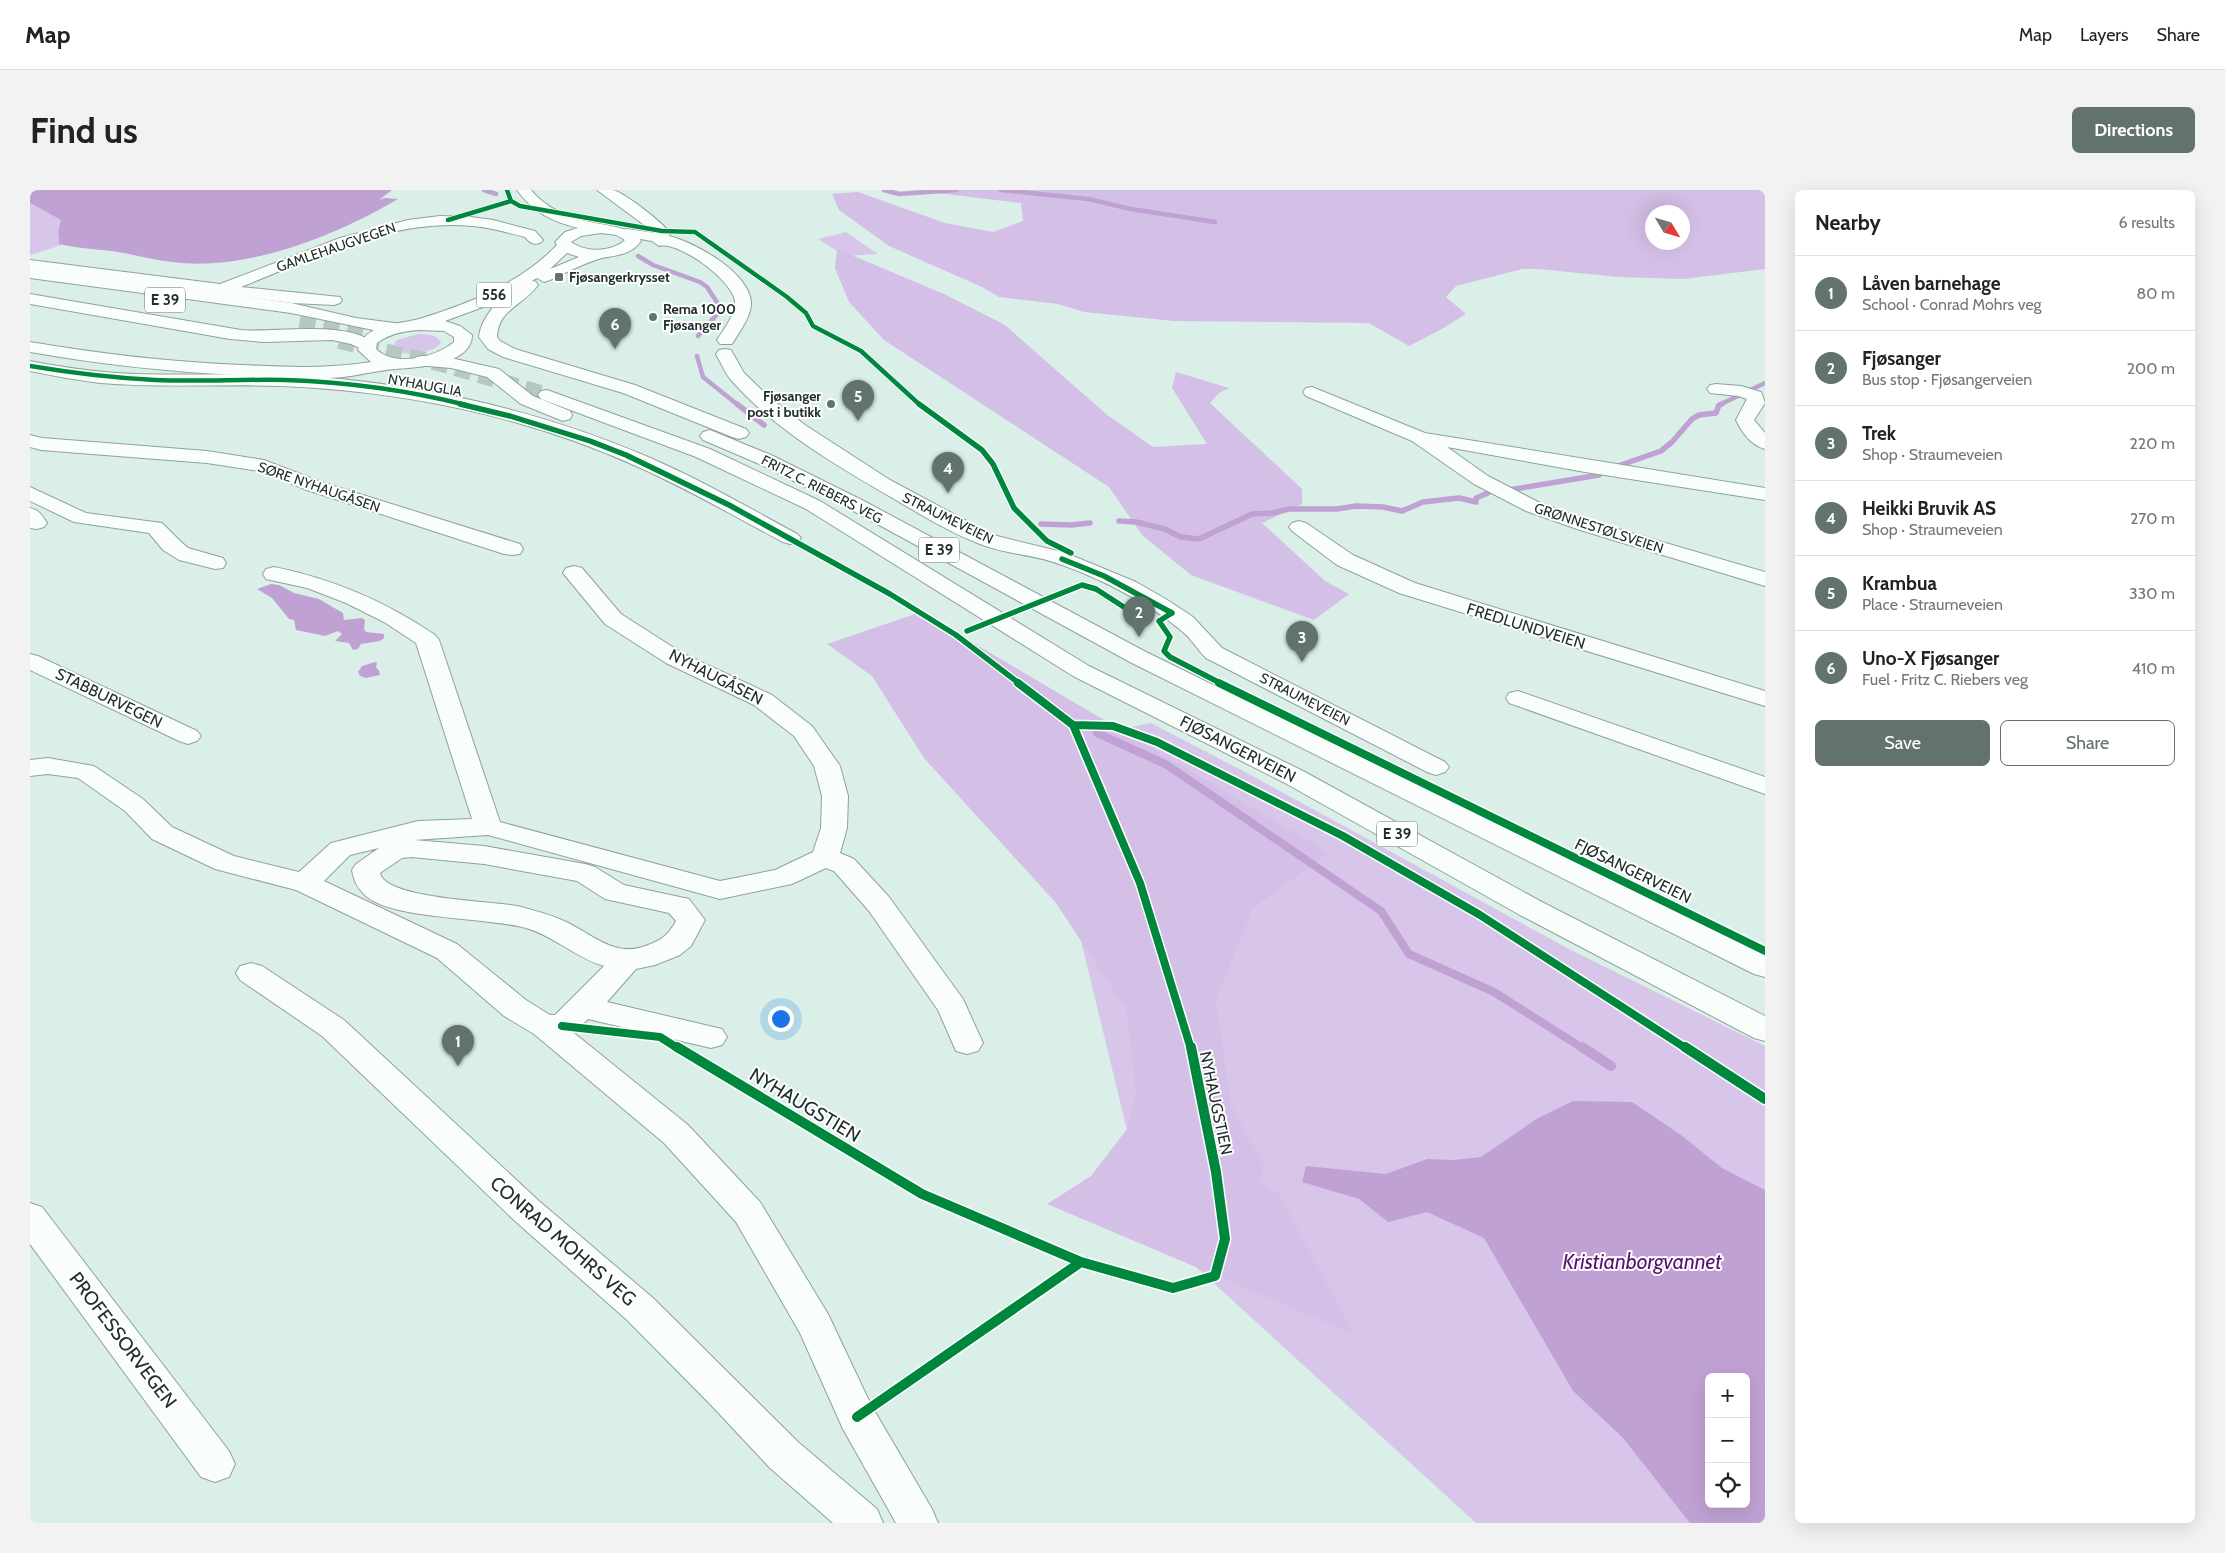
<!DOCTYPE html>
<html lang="en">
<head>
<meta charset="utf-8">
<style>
  :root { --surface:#fff; --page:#f2f2f2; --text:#222; --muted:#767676; --line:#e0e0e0; --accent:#62736e }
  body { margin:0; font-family:Cabin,sans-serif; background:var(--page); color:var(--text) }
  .controls { position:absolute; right:15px; bottom:15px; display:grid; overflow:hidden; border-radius:8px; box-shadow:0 5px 20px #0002 }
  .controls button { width:45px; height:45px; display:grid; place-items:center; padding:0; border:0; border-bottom:1px solid var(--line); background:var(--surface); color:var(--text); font:25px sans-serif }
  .compass { position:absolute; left:1615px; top:15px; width:45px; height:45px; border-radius:50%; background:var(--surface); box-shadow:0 5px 20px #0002; rotate:128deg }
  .you { position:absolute; left:750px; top:828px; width:18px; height:18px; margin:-12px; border:4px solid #fff; border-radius:50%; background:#1a73e8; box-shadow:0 0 0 8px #1a73e833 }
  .badge { display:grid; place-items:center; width:32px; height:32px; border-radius:50%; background:var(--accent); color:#fff; font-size:16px; font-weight:700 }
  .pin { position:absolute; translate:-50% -41px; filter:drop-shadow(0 1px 2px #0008) }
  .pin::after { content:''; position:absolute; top:26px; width:18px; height:15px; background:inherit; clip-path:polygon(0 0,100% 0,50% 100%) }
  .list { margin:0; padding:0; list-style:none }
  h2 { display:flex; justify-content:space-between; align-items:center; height:65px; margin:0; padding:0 20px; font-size:21px }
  h2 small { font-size:16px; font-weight:400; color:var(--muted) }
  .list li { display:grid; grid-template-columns:32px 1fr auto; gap:15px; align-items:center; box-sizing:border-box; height:75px; padding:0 20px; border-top:1px solid var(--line) }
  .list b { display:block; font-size:19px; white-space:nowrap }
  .list p { margin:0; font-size:16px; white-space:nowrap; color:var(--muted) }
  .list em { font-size:16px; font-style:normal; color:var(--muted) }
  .actions { display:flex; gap:10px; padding:15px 20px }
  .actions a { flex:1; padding:11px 0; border:1px solid var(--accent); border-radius:8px; text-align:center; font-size:18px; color:var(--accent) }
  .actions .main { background:var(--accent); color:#fff }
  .icon { flex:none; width:28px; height:28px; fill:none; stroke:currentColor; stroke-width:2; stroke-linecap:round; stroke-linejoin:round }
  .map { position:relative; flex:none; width:1735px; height:1333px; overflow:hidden; border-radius:8px }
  header { display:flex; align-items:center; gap:30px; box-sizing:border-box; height:70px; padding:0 25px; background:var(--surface); border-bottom:1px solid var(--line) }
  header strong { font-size:24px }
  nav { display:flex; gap:28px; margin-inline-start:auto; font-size:18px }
  .intro { display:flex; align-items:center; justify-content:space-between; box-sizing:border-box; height:120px; padding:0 30px }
  h1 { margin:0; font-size:35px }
  .button { padding:12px 22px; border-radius:8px; background:var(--accent); color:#fff; font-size:18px; font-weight:700 }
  main { display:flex; gap:30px; padding:0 30px }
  aside { flex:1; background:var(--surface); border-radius:8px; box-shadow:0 5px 20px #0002 }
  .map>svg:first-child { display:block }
  .green { fill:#d8c6ea; fill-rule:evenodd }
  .forest { fill:#d4bfe6; fill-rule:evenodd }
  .water { fill:#c0a1d4; fill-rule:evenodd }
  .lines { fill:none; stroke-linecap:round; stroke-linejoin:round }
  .stream-far3 { stroke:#c0a1d4; stroke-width:4.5 }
  .stream-far2 { stroke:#c0a1d4; stroke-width:5.5 }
  .stream-far1 { stroke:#c0a1d4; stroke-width:8 }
  .stream { stroke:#c0a1d4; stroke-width:10 }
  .highway-tunnel { stroke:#b5c9c2; stroke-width:16; stroke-dasharray:16 8; stroke-linecap:butt }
  .minor-casing { stroke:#91a19c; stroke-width:2 }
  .major-casing { stroke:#91a19c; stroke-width:2 }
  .highway-casing { stroke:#91a19c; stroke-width:2 }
  .minor { fill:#f9fdfc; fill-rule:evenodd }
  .major { fill:#f9fdfc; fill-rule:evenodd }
  .highway { fill:#f9fdfc; fill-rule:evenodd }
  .cycleway-far3-casing { stroke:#fff; stroke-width:6 }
  .cycleway-far2-casing { stroke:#fff; stroke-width:8 }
  .cycleway-far1-casing { stroke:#fff; stroke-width:11 }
  .cycleway-casing { stroke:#fff; stroke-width:13 }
  .cycleway-far3 { stroke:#00873e; stroke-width:4.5 }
  .cycleway-far2 { stroke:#00873e; stroke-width:5.5 }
  .cycleway-far1 { stroke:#00873e; stroke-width:8 }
  .cycleway { stroke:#00873e; stroke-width:10 }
  .poi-dot { fill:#62736e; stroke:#fff; stroke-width:2 }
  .labels { text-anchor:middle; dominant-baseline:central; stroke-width:4; stroke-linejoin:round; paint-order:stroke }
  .far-street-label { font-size:14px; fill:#21302c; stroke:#fff }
  .far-poi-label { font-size:14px; font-weight:bold; fill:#21302c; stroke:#fff; text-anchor:start }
  .shield { fill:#fff; stroke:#646e6b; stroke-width:1 }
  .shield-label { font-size:15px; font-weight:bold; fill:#21302c }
  .street-label { font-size:16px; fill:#21302c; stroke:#fff }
  .near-street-label { font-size:19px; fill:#21302c; stroke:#fff }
  .near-water-label { font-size:21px; font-style:italic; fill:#57116f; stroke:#fff }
</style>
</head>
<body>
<header>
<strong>Map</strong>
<nav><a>Map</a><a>Layers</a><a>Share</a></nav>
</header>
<div class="intro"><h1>Find us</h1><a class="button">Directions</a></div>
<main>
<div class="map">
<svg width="1735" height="1333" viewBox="0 0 1735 1333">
  <rect width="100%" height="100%" fill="#daefe8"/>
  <path class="green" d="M 0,13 L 32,30 L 28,42 L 29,54 L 32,55 L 0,65 Z
    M 816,42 L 848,64 L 815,66 L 788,49 Z
    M 388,144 C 396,144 408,144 411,153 C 402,164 372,169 363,156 L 367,150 Z
    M 1121,533 L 1213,581 L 1537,758 L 1735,856 L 1735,1333 L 1446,1333 L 1120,1035 L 1004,557 ZM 1679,1187 L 1716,1187 L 1716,1314 L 1679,1314 Z"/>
  <path class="forest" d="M 883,0 L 1735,0 L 1735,79 L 1654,89 L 1588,87 L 1509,79 L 1492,79 L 1426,96 L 1416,107 L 1436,124 L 1410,140 L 1379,156 L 1339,133 L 1144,131 L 1054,122 L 1028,114 L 969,107 L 952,97 L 859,56 L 809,20 L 802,4 L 828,2 L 915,33 L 963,42 L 993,31 L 991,13 ZM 1622,22 L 1652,22 L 1652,52 L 1622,52 Z
    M 807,59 L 914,104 L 975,135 L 1076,224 L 1123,257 L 1177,254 L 1142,198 L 1146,182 L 1199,198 L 1189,203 L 1180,213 L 1272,299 L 1272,314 L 1232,333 L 1295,391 L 1319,404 L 1284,430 L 1161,385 L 1112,345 L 1079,297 L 854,150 L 819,112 L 805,78 Z
    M 891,422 L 1299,663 L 1224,717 L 1186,809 L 1201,915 L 1234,976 L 1229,993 L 1249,1004 L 1324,1144 L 1017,1014 L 1061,986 L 1097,939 L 1106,906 L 1097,821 L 1026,713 L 894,568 L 842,486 L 797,454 Z"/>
  <path class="water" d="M 0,0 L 362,0 L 349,10 L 355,8 L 368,9 C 306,46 215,82 142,72 C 122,70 102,64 82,61 C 64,59 46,58 29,54 L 28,42 L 31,30 L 0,13 Z
    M 241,394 L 249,395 L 264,403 L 289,409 L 313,423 L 314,430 L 332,428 L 335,430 L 334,439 L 336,442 L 354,444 L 354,448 L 350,451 L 331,454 L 328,459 L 323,460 L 319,453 L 305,451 L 312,444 L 308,441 L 295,446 L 266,440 L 264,430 L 259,429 L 242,408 L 227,399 Z
    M 345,472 L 347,473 L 346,477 L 349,481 L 350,485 L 336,488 L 330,486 L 328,482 L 332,476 Z
    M 1543,911 L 1602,912 L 1651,945 L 1692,978 L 1735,1000 L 1735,1333 L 1660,1333 L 1593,1248 L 1543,1201 L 1454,1048 L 1397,1022 L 1358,1032 L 1329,1009 L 1272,992 L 1276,976 L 1356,984 L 1397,969 L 1423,970 L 1451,967 L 1508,928 ZM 1679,1187 L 1716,1187 L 1716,1314 L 1679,1314 Z"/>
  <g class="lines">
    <path class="stream-far3" d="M 454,0 L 466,4
      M 854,0 L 869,4 L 927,0
      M 971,0 L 1058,9 L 1101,19 L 1185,32
      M 608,66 L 623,75 L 670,92 L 677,97 L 690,117 L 688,123 L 668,146
      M 667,166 L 673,187 L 708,215
      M 1689,215 L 1735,193"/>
    <path class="stream-far2" d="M 707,214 L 734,235
      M 1588,276 L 1631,261 L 1642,252 L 1662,229 L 1669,225 L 1686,223 L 1689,215 L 1692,214
      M 1479,300 L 1569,285
      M 1089,331 L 1106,332 L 1135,339 L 1151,347 L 1169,349 L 1222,324 L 1243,323 L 1259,319 L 1307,319 L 1326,316 L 1353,317 L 1372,321 L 1393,312 L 1429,308 L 1446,312 L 1446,308 L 1458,303
      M 1011,334 L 1041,335 L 1060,333"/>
    <path class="stream-far1" d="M 1067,543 L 1137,575 L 1351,721 L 1379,764 L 1464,802 L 1554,859"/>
    <path class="stream" d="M 1552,857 L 1581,876"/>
    <path class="highway-tunnel" d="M 270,130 L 335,142
      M 309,151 L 412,174 L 517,205"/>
    <g class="minor-casing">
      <path id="minor" d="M 567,0 C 572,0 578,0 583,0 C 595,3 633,33 640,43 L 639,46 C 665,53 718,81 721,112 C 722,125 709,143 702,154 L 690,154 L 687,150 C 694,139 706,124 705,111 C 702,90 649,51 629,56 L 622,51 L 592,46 L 590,43 L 592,40 L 597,39 L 625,43 Z
        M 410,26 L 441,27 L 463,30 L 505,41 L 513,50 L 510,53 C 503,55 500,53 495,47 C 478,43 460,37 442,36 C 362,28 284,68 211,97 L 310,107 L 312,110 L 310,113 L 304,115 L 262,113 L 0,80 L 0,70 L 190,94 L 310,48 L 378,30 Z
        M 695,159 L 701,160 L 714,183 L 739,207 L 775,235 L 860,290 L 963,345 L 1036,363 L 1106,392 L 1139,411 L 1163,427 L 1192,458 L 1415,572 L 1419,577 L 1415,582 L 1406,585 L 1397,582 L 1176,468 C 1168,460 1162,450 1153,442 C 1117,411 1059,382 1013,369 C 992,364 970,362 950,354 C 921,343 893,326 866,310 C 809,277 746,241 701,190 C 695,183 691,173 686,164 L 689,160 Z
        M 0,171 C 36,178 71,183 107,184 C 167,186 228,182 288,187 C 401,196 513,222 618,267 C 669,289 718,317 767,344 L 771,348 L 767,352 L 760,354 L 753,352 C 704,326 656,298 606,276 C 506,231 396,206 286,198 C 214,192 142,199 70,193 C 46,190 23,186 0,181 Z
        M 1686,194 L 1711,196 L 1731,202 L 1735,213 L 1724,230 L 1735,243 L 1735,259 C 1721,255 1712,243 1706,230 L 1717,209 L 1708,206 L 1680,203 L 1677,199 L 1680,195 Z
        M 1282,197 L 1395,243 L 1735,298 L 1735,310 L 1555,282 L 1417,257 L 1458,286 L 1510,313 L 1564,332 L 1735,382 L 1735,396 L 1550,340 L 1496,321 L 1444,294 L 1382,251 L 1276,206 L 1273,202 L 1276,198 Z
        M 0,245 L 12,248 L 177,261 L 234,270 L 291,292 L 490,354 L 493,359 L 490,364 L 482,365 L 474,364 L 277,300 L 230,281 L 177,273 L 11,260 L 0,257 Z
        M 0,297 L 56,323 L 132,333 L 149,350 L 158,358 L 193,368 L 196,373 L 193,378 L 185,379 L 149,370 L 133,360 L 119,343 L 44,332 L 0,311 Z
        M 0,318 C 9,320 12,325 17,333 L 14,337 L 7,339 L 0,338 Z
        M 1269,331 L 1276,333 L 1323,365 L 1385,393 L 1735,501 L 1735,516 L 1369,403 L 1307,375 L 1262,341 L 1259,337 L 1262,333 Z
        M 544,376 L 552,378 L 591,424 L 652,463 L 742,505 L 782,536 L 810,576 L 818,606 L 817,638 L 810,663 L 824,669 L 859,707 L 933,809 L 953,853 L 948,861 L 937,864 L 926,861 L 908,820 L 839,721 L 804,681 L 796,678 L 762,694 L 690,709 L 458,645 L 384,650 L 454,656 L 555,674 L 565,677 L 594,695 L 659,709 L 675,730 L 661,756 L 650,765 L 625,775 L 606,779 L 577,812 L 692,839 L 697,847 L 692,855 L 681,858 L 558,829 L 544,843 L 658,935 L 730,1012 L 798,1124 L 841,1215 L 902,1319 L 908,1333 L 866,1333 L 813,1239 L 770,1143 L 706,1032 L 634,953 L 504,844 L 474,826 L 407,768 L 266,700 L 185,679 L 122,649 L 95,621 L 48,588 L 18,584 L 0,586 L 0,570 L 18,568 L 64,576 L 113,609 L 142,637 L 204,666 L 269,682 L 301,653 L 388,631 L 442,629 L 386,453 L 354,432 L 316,413 L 277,398 L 236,389 L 233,384 L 236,379 L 244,377 C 303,389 355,411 405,445 L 409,450 L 470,632 L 690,691 L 745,680 L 783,662 L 791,638 L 792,606 L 784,576 L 764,546 L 724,515 L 636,473 L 575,434 L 533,383 L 536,378 ZM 349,658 L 326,674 L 322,680 C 324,691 327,698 336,706 C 364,730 456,727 496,738 C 524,746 546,768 574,776 L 525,825 L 520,825 L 496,810 L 427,754 L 294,691 L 320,665 ZM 381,667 L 454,674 L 547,691 L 575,709 L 639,723 L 646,731 C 639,744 632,750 618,755 C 585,769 563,744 534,731 C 519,724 503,720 487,716 C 462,711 355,709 350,683 L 372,668 Z
        M 0,464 L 8,466 L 167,541 L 171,546 L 167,551 L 158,554 L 149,551 L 0,480 Z
        M 1488,501 L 1735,587 L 1735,604 L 1479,513 L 1476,508 L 1479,503 Z
        M 221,773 L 232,776 L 314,830 L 509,1011 L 623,1108 L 768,1252 L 847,1319 L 853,1333 L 803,1333 L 740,1278 L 681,1215 L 597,1130 L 485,1031 L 292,846 L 210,790 L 206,783 L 210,776 Z
        M 0,1013 L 12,1017 L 199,1261 L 205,1274 L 199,1287 L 185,1292 L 171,1287 L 0,1054 Z"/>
    </g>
    <g class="major-casing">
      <path id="major" d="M 487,0 L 501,0 C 518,21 545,30 571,34 C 585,37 595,38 608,45 L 611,51 C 601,65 587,65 572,68 C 554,73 536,83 520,90 L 514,92 L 507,88 L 456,116 L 415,131 L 430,136 L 442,145 C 442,175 388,177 366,179 C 348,180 331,185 314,187 C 282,190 250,187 219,186 C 145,182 73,175 0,162 L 0,152 C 71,164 140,172 212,175 C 255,177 298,179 341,172 L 328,160 C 331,150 335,145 344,140 C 359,133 374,133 389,129 C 438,114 491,93 527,55 L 525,52 L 535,42 L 548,38 C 521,31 503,22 487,0 ZM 571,43 L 586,45 L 595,50 C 582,62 556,63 541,52 L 551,46 ZM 537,63 L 549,67 L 520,79 ZM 388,140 L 414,141 L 424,147 L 424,152 C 406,167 365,178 346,159 L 347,153 C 359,144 373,141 388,140 Z"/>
    </g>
    <g class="highway-casing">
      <path id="highway" d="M 0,78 L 261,113 L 326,128 L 372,134 L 374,138 L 372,142 L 353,142 L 261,123 L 0,88 Z
        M 500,90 L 506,92 L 508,95 C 494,115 468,119 467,147 L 470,151 L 485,159 L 605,195 L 716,239 L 719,243 L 716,247 L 709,249 L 702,247 L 593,203 L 473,167 L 458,159 L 449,147 C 451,125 479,95 500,90 Z
        M 0,104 L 211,140 C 243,143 326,129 345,156 L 342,160 L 336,161 L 321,154 L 302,150 L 233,152 L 200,149 L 0,114 Z
        M 392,166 L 421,168 L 469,179 L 503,206 L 540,221 L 542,225 L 540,229 L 533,231 L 491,214 L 457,187 L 421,178 L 386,175 L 383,171 L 386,167 Z
        M 517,200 L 680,259 L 790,311 L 1059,476 L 1273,581 L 1510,711 L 1735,826 L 1735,851 L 1724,848 L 1490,725 L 1255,593 L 1043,486 L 776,319 L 666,267 L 511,209 L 508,205 L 511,201 Z
        M 680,240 L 741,265 L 832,310 L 1116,462 L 1735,765 L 1735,787 L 1724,784 L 1100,472 L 818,318 L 727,273 L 673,250 L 670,246 L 673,242 Z"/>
    </g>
    <use href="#minor" class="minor"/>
    <use href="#major" class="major"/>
    <use href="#highway" class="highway"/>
    <g class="cycleway-far3-casing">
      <path id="cycleway-far3" d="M 477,0 L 481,11 L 490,16 L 632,41 L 665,42 L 757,107 L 776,123 L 783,136 L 831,161 L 890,215
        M 418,30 L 481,11
        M 0,176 C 42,183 83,188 125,190 C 168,192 211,189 255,190 C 314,192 377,200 436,215"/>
    </g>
    <g class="cycleway-far2-casing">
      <path id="cycleway-far2" d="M 430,214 L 480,226 L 560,251 L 596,265 L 699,315 L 860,404 L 926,445 L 990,494
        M 889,214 L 952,260 L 963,274 L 984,318 L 1017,351 L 1041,363
        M 1032,369 L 1074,386 L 1142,423
        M 1142,423 L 1129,431 L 1140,447 L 1134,461 L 1140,467 L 1192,494
        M 937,441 L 1052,395 L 1066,399 L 1117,432"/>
    </g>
    <g class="cycleway-far1-casing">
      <path id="cycleway-far1" d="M 988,493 L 1043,535 L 1083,536 L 1127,552 L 1313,646 L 1450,725 L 1657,859
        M 1189,493 L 1735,761
        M 1043,535 L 1110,693 L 1161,859
        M 532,836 L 630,847 L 649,859"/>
    </g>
    <g class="cycleway-casing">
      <path id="cycleway" d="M 647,857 L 892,1004 L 1051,1072 L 1143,1098 L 1185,1086 L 1195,1049 L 1186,982 L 1161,857
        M 1655,857 L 1735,909
        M 827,1227 L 1051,1072"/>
    </g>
    <use href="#cycleway-far3" class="cycleway-far3"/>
    <use href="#cycleway-far2" class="cycleway-far2"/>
    <use href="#cycleway-far1" class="cycleway-far1"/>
    <use href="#cycleway" class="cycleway"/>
  </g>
  <g class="poi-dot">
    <rect x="524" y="82" width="10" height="10" rx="2.5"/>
    <circle cx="623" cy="127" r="5"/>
    <circle cx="801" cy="214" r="5"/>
  </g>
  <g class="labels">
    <g class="far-street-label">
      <text transform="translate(306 57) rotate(-19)">GAMLEHAUGVEGEN</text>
      <text transform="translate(395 195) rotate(10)">NYHAUGLIA</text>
      <text transform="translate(289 297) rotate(19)">SØRE NYHAUGÅSEN</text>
      <text transform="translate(792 299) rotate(27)">FRITZ C. RIEBERS VEG</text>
      <text transform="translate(918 328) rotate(26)">STRAUMEVEIEN</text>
      <text transform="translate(1569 338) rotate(18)">GRØNNESTØLSVEIEN</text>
      <text transform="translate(1275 509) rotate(27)">STRAUMEVEIEN</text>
    </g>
    <g class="far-poi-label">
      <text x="539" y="87">Fjøsangerkrysset</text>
      <text x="633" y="119">Rema 1000<tspan x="633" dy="16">Fjøsanger</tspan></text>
      <text x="791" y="206" text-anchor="end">Fjøsanger<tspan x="791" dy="16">post i butikk</tspan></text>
    </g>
    <g class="shield">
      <rect x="446.5" y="92.5" width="35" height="25" rx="4"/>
      <rect x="115" y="97.5" width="40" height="25" rx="4"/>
      <rect x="889" y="347.5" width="40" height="25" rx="4"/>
      <rect x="1347" y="631.5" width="40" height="25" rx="4"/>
    </g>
    <g class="shield-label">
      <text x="464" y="105">556</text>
      <text x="135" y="110">E 39</text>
      <text x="909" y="360">E 39</text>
      <text x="1367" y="644">E 39</text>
    </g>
    <g class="street-label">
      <text transform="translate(1496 436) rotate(17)">FREDLUNDVEIEN</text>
      <text transform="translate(686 487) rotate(27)">NYHAUGÅSEN</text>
      <text transform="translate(79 508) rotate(26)">STABBURVEGEN</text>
      <text transform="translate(1208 559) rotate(27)">FJØSANGERVEIEN</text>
      <text transform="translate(1603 681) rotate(26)">FJØSANGERVEIEN</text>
      <text transform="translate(1186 913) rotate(78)">NYHAUGSTIEN</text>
    </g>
    <g class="near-street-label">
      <text transform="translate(775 915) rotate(31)">NYHAUGSTIEN</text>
      <text transform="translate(533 1051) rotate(41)">CONRAD MOHRS VEG</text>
      <text transform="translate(93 1150) rotate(53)">PROFESSORVEGEN</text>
    </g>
    <g class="near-water-label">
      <text x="1612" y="1071">Kristianborgvannet</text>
    </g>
  </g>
</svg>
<div class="controls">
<button>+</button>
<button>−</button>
<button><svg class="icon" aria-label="locate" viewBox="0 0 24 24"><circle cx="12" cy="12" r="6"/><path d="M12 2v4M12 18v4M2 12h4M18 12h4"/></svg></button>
</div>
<svg class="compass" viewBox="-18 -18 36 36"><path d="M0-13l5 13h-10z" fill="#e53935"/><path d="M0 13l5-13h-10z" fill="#767676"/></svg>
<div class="you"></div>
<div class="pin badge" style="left:428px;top:876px">1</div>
<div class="pin badge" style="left:1109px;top:447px">2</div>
<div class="pin badge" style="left:1272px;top:472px">3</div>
<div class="pin badge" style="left:918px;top:303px">4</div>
<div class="pin badge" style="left:828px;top:231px">5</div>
<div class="pin badge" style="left:585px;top:159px">6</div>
</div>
<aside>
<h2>Nearby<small>6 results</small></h2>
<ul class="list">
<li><span class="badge">1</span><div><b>Låven barnehage</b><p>School · Conrad Mohrs veg</p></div><em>80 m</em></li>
<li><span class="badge">2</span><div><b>Fjøsanger</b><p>Bus stop · Fjøsangerveien</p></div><em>200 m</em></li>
<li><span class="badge">3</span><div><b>Trek</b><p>Shop · Straumeveien</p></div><em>220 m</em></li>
<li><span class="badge">4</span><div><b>Heikki Bruvik AS</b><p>Shop · Straumeveien</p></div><em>270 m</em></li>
<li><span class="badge">5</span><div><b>Krambua</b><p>Place · Straumeveien</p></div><em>330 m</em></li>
<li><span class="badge">6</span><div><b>Uno-X Fjøsanger</b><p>Fuel · Fritz C. Riebers veg</p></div><em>410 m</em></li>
</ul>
<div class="actions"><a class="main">Save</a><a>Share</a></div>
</aside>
</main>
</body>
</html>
